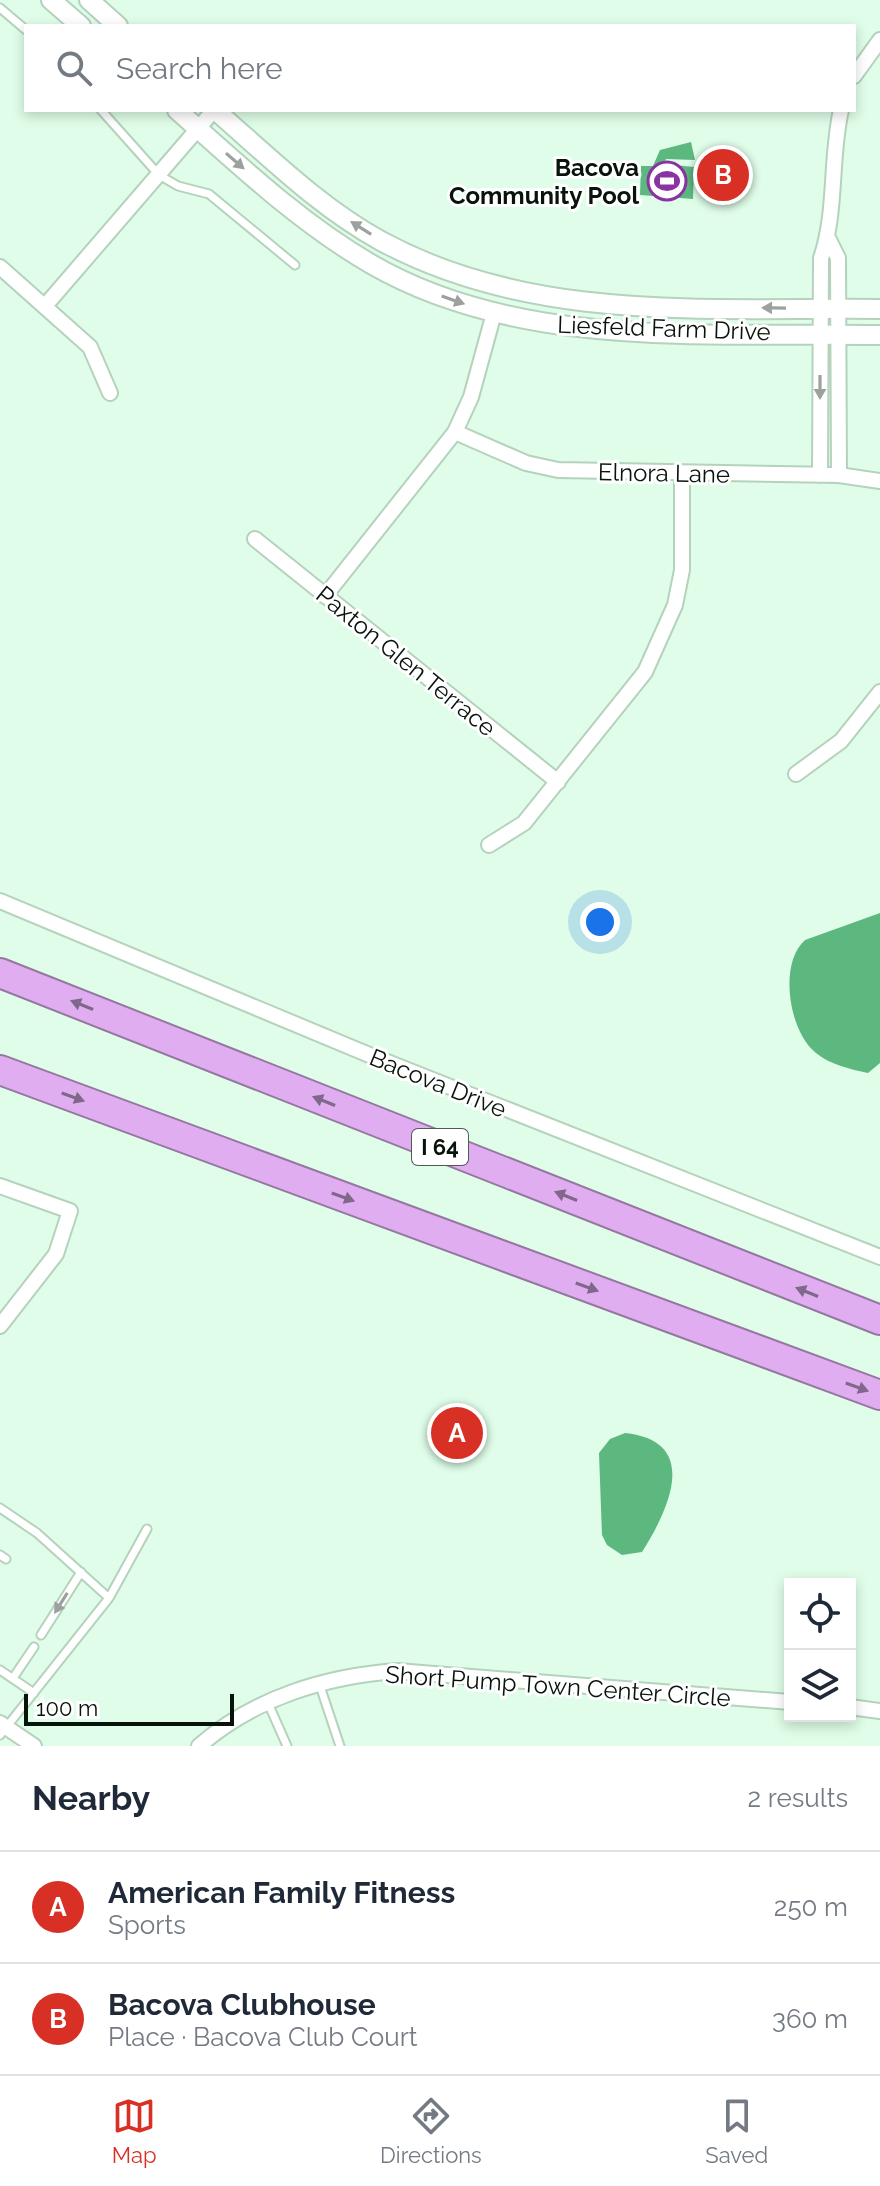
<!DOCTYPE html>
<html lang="en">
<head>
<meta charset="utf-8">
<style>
  :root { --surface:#fff; --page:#f2f2f3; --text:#1f2937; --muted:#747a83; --line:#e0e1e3; --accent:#d93025 }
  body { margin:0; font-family:Raleway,sans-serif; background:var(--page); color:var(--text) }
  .controls { position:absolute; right:24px; bottom:24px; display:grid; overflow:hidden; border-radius:0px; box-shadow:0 4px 12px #0003 }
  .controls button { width:72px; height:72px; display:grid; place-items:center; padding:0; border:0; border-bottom:2px solid var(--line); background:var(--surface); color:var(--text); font:40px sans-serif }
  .scale { position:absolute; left:24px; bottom:20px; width:210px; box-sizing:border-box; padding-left:8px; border:4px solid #08130c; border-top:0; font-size:22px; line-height:28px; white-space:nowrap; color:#08130c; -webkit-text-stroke:6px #fff; paint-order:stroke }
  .you { position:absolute; left:600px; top:922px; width:28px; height:28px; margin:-20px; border:6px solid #fff; border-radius:50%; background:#1a73e8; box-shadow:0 0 0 12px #1a73e833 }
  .badge { display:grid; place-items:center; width:52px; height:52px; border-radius:50%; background:var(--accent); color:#fff; font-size:26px; font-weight:700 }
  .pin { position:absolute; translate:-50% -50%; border:4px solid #fff; box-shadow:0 2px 8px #0006 }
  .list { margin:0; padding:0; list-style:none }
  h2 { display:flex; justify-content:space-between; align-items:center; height:104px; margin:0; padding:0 32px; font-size:34px }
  h2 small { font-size:26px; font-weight:400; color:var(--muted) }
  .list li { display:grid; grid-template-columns:52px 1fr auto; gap:24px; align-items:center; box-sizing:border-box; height:112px; padding:0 32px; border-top:2px solid var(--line) }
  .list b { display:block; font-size:30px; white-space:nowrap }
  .list p { margin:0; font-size:26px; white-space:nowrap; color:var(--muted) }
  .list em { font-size:26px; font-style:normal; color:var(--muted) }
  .icon { flex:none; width:44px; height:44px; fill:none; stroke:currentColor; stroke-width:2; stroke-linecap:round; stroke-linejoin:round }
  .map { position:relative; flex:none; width:880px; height:1746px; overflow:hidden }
  .search { position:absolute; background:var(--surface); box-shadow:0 4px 12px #0003; left:24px; right:24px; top:24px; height:88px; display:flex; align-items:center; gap:20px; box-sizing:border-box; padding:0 28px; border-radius:0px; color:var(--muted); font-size:30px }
  .sheet { height:328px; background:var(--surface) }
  nav { display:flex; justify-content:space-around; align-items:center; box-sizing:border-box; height:112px; border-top:2px solid var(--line); background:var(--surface); font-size:22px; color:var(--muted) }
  nav a { display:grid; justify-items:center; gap:4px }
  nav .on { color:var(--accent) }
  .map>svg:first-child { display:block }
  .water { fill:#5db880 }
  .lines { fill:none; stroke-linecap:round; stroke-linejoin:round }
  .service-casing { stroke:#b5d2bd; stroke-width:11 }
  .minor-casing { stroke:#b5d2bd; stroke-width:18 }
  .tertiary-casing { stroke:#b5d2bd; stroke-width:22 }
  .motorway-casing { stroke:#9478a0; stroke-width:32 }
  .service { stroke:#fff; stroke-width:7 }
  .minor { stroke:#fff; stroke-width:14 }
  .tertiary { stroke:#fff; stroke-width:18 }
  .motorway { stroke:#e0aef0; stroke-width:28 }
  .oneway { fill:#9ca19e }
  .oneway2 { fill:#7f6889 }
  .labels { text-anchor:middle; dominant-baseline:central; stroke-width:6; stroke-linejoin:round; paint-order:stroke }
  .shield { fill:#fff; stroke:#525a55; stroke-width:2 }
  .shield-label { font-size:22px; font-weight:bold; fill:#08130c }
  .poi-label { font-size:24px; font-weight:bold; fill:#08130c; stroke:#fff; text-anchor:end }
  .street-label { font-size:24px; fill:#08130c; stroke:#fff }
</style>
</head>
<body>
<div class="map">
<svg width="880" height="1746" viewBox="0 0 880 1746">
  <rect width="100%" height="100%" fill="#dffde8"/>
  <path class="water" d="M 691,142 L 695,160 L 666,159 L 664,164 L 694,167 L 693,199 L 640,195 L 641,166 L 653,166 L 660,150 Z
    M 880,913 L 880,1063 L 868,1073 C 850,1069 831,1065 816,1053 C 789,1032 778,964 805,940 Z
    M 625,1433 C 702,1441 668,1511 642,1552 L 622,1555 L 607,1545 L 602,1535 L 599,1453 L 610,1439 Z"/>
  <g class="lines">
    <g class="service-casing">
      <path id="service" d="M 0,8 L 26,30
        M 101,110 L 159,175 L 178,186 L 209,194 L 295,265
        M 0,1508 L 37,1533 L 109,1598
        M 0,1555 L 6,1559
        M 41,1635 L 81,1572
        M 0,1670 L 34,1693
        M 13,1678 L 34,1647
        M 319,1683 L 340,1746
        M 268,1703 L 287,1746
        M 0,1735 L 109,1598 L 147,1529"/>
    </g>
    <g class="minor-casing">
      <path id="minor" d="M 854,76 L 880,40
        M 828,238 L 838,258 L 839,475
        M 0,267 L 90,347 L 110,393
        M 45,306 L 214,110
        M 455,432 L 526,463 L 558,470 L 839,475 L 880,481
        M 820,475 L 821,258 C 837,211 830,158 841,110
        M 255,539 L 558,782
        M 325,596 L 455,432 L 471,397 L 494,313
        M 796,774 L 841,741 L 880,692
        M 489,845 L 524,823 L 645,672 L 675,605 L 682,570 L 682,473
        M 0,901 L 367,1054 L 880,1257
        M 0,1186 L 70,1211 L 56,1254 L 0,1326
        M 850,1707 L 880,1711
        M 0,1723 L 34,1746
        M 199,1746 C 254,1698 326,1676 397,1671 L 790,1702"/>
    </g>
    <g class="tertiary-casing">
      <path id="tertiary" d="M 51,0 L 81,26
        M 89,0 L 118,26
        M 177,110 C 239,165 299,222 371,264 C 521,351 712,332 880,335
        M 215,110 C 268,156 319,207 381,241 C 534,324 712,307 880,309"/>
    </g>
    <g class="motorway-casing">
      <path id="motorway" d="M 0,973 L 880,1320
        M 0,1070 L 880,1395"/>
    </g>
    <use href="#service" class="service"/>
    <use href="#minor" class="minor"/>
    <use href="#tertiary" class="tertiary"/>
    <use href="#motorway" class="motorway"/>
  </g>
  <defs><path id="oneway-solid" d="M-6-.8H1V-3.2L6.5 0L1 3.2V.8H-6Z" transform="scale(2)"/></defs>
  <g class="oneway">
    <use href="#oneway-solid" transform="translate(235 161) rotate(41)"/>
    <use href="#oneway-solid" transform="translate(361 228) rotate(-148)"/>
    <use href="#oneway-solid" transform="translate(453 300) rotate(19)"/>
    <use href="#oneway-solid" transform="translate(774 308) rotate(-179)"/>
    <use href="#oneway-solid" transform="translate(820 387) rotate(90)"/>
    <use href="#oneway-solid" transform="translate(61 1603) rotate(122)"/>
  </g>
  <g class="oneway2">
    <use href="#oneway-solid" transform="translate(82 1005) rotate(-158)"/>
    <use href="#oneway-solid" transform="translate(73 1097) rotate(20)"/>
    <use href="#oneway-solid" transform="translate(324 1101) rotate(-158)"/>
    <use href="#oneway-solid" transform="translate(566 1196) rotate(-158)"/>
    <use href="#oneway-solid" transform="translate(343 1197) rotate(20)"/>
    <use href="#oneway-solid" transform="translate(587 1287) rotate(20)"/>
    <use href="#oneway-solid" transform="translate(807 1292) rotate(-158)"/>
    <use href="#oneway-solid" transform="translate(857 1387) rotate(20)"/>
  </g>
  <defs>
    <g id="stadium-ring" transform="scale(2)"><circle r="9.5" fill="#fff" stroke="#8934a2" stroke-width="1.5"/><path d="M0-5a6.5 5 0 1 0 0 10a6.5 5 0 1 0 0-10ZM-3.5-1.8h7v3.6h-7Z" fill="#8934a2"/></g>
  </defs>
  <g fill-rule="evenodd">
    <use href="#stadium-ring" x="667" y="181"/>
  </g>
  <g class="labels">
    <rect class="shield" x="412" y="1129" width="56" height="36" rx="6"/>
    <g class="shield-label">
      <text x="440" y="1147">I 64</text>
    </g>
    <g class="poi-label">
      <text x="639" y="167">Bacova<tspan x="639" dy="28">Community Pool</tspan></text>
    </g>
    <g class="street-label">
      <text transform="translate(664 328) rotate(2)">Liesfeld Farm Drive</text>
      <text transform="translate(664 473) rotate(1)">Elnora Lane</text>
      <text transform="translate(406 661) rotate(39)">Paxton Glen Terrace</text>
      <text transform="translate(438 1083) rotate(22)">Bacova Drive</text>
      <text transform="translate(558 1686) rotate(4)">Short Pump Town Center Circle</text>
    </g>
  </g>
</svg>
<div class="controls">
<button><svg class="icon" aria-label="locate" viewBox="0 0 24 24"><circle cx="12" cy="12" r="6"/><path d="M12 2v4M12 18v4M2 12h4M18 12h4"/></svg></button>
<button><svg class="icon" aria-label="layers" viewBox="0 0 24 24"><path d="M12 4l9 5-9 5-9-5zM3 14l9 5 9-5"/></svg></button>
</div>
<div class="scale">100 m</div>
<div class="you"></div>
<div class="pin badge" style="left:457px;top:1433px">A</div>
<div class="pin badge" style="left:723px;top:175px">B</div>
<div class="search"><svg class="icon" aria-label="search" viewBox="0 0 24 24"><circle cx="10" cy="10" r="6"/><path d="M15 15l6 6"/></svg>Search here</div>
</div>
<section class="sheet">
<h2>Nearby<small>2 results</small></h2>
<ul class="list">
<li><span class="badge">A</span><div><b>American Family Fitness</b><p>Sports</p></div><em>250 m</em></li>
<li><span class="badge">B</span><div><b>Bacova Clubhouse</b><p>Place · Bacova Club Court</p></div><em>360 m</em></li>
</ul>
</section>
<nav>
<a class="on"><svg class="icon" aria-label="map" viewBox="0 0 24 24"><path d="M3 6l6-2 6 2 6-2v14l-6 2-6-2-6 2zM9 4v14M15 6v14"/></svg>Map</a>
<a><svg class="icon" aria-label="directions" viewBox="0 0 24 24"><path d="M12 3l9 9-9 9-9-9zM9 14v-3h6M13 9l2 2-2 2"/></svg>Directions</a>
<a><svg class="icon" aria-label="saved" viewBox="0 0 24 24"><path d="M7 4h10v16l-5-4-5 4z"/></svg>Saved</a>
</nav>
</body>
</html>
